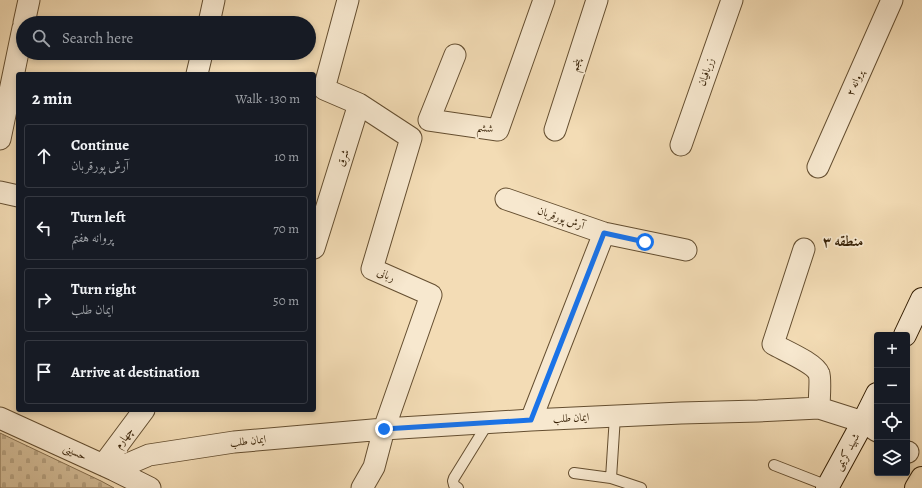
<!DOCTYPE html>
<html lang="en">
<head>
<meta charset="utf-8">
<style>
  :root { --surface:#171b24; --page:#242831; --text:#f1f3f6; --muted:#9ea1a6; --line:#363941 }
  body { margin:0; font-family:Alegreya,Amiri,serif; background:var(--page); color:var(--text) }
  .controls { position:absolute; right:12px; bottom:12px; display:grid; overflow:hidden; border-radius:4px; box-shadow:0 2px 6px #0003 }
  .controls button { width:36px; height:36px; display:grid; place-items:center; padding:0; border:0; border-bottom:1px solid var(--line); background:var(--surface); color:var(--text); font:20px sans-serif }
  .stop { position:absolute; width:12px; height:12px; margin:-9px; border:3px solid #1a73e8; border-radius:50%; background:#fff }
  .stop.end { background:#1a73e8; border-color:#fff; box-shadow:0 1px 4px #0008 }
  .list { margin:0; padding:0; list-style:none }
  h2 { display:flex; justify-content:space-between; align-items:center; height:52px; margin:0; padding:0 16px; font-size:17px }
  h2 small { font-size:13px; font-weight:400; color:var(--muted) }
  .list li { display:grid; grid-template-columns:26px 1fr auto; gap:12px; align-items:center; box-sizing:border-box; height:64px; margin:0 8px 8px; padding:0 8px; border:1px solid var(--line); border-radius:4px }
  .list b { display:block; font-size:15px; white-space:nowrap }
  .list p { margin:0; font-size:13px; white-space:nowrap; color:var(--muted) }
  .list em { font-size:13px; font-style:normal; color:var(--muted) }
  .icon { flex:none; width:22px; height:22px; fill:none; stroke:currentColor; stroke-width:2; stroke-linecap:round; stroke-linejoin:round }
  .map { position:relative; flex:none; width:922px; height:488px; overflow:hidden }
  .search { position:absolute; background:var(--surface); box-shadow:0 2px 6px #0003; left:16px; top:16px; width:300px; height:44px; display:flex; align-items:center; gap:10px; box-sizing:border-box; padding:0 14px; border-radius:22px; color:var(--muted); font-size:15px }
  .panel { position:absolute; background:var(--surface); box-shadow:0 2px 6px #0003; left:16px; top:72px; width:300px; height:340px; border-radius:4px }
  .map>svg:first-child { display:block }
  .cemetery { fill:url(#cemetery-stones); stroke:#846d4d }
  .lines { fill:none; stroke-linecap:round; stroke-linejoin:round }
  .lane-casing { stroke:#644e30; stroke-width:12 }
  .street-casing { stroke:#644e30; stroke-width:23 }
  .secondary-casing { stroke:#341e03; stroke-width:24 }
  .primary-casing { stroke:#341e03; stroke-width:24 }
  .lane { stroke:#f7e8cf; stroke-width:10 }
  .street { stroke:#f7e8cf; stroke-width:21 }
  .secondary { stroke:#f7e8cf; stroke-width:22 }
  .primary { stroke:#f3dcb5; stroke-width:22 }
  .route { stroke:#1a73e8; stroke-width:5 }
  .labels { text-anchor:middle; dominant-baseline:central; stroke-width:3.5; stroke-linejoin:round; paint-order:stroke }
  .street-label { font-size:11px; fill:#341e03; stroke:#f7e8cf }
  .district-label { font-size:15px; font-weight:bold; fill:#341e03; stroke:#f7e8cf }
</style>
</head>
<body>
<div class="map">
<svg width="922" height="488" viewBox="0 0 922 488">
  <defs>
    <pattern id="cemetery-stones" width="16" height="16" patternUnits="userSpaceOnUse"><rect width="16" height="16" fill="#d3bc97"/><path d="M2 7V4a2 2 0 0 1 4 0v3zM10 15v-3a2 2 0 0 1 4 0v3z" fill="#b6a180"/></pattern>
  </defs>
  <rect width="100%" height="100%" fill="#f3dcb5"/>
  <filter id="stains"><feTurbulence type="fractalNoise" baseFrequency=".005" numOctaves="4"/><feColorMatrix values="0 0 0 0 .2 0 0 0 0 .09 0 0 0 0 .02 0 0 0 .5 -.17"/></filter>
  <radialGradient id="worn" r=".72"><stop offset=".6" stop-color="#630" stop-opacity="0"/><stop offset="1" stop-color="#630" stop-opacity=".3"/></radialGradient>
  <path class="cemetery" d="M 0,433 L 101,481 L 114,488 L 0,488 Z"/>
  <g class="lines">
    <g class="lane-casing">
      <path id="lane" d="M 774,465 L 828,486
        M 574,473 L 611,478 L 641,488
        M 611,478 L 615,416
        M 458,488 L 454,485 L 453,481 L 454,478 L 488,423"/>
    </g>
    <g class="street-casing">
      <path id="street" d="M 24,23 L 29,0
        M 209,23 L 214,0
        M 455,55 L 429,120 L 498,130 L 544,0
        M 197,74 L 202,53
        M 359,104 L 411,138 L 372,269 L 431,295 L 384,429 L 374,467 L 362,488
        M 555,130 L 597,0
        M 0,139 L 23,28
        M 681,145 L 732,0
        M 818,167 L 892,0
        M 0,192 L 18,196
        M 506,199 L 604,233 L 686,250
        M 314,248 L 359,104 L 324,89 L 348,0
        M 804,249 L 773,344 C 783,350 815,363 819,374 C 821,379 819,401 819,408
        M 0,418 L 114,470 L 150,488
        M 531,420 L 604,233
        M 907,452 L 908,452
        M 103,465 L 144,410
        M 114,470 L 149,455 L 234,442 L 384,429 L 531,420 L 681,413 L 758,411 L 819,408 L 863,422 L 877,431"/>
    </g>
    <g class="secondary-casing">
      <path id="secondary" d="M 905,335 L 922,299
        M 827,488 L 863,422 L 877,394"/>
    </g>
    <g class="primary-casing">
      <path id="primary" d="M 916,488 L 922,478"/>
    </g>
    <use href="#lane" class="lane"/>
    <use href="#street" class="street"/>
    <use href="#secondary" class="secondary"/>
    <use href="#primary" class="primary"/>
  </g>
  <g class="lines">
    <path class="route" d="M 384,429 L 531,420 L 604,233 L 645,242"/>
  </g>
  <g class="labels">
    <g class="street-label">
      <text transform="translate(576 65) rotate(-72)">پنجم</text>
      <text transform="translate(706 72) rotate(-71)">زربافیان</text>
      <text transform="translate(855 83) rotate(-66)">پروانه ۲</text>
      <text transform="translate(485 128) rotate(6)">ششم</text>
      <text transform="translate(343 158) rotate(-72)">شرق</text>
      <text transform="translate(561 218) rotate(19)">آرش پورقربان</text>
      <text transform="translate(386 275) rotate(24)">ربانی</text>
      <text transform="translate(571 418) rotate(-3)">ایمان طلب</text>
      <text transform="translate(124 438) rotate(-53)">چهارم</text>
      <text transform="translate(248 441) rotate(-6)">ایمان طلب</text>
      <text transform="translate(75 452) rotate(25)">حسینی</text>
      <text transform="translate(847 452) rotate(-61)">شهید کریمی</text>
    </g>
    <g class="district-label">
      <text x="843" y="241">منطقه ۳</text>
    </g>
  </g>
  <rect width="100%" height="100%" filter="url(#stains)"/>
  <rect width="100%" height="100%" fill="url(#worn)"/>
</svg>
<div class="controls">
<button>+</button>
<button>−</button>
<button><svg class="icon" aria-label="locate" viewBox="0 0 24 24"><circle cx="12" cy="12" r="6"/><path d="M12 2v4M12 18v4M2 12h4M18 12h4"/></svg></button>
<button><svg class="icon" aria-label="layers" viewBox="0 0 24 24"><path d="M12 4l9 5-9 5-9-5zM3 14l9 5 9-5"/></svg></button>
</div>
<div class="stop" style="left:645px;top:242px"></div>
<div class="stop end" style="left:384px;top:429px"></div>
<div class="search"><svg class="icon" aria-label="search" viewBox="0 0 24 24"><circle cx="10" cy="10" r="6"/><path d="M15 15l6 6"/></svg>Search here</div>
<section class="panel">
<h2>2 min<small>Walk · 130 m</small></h2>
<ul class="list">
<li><svg class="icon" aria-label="ahead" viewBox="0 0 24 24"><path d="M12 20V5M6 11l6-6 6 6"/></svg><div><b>Continue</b><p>آرش پورقربان</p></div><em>10 m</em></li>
<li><svg class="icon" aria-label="left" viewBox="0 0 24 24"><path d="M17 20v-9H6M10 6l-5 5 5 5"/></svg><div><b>Turn left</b><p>پروانه هفتم</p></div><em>70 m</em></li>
<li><svg class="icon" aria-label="right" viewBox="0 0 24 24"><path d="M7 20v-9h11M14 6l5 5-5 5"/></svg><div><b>Turn right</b><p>ایمان طلب</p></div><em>50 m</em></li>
<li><svg class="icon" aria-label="arrive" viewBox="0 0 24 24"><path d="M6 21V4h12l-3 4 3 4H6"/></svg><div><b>Arrive at destination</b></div></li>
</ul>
</section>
</div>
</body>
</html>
